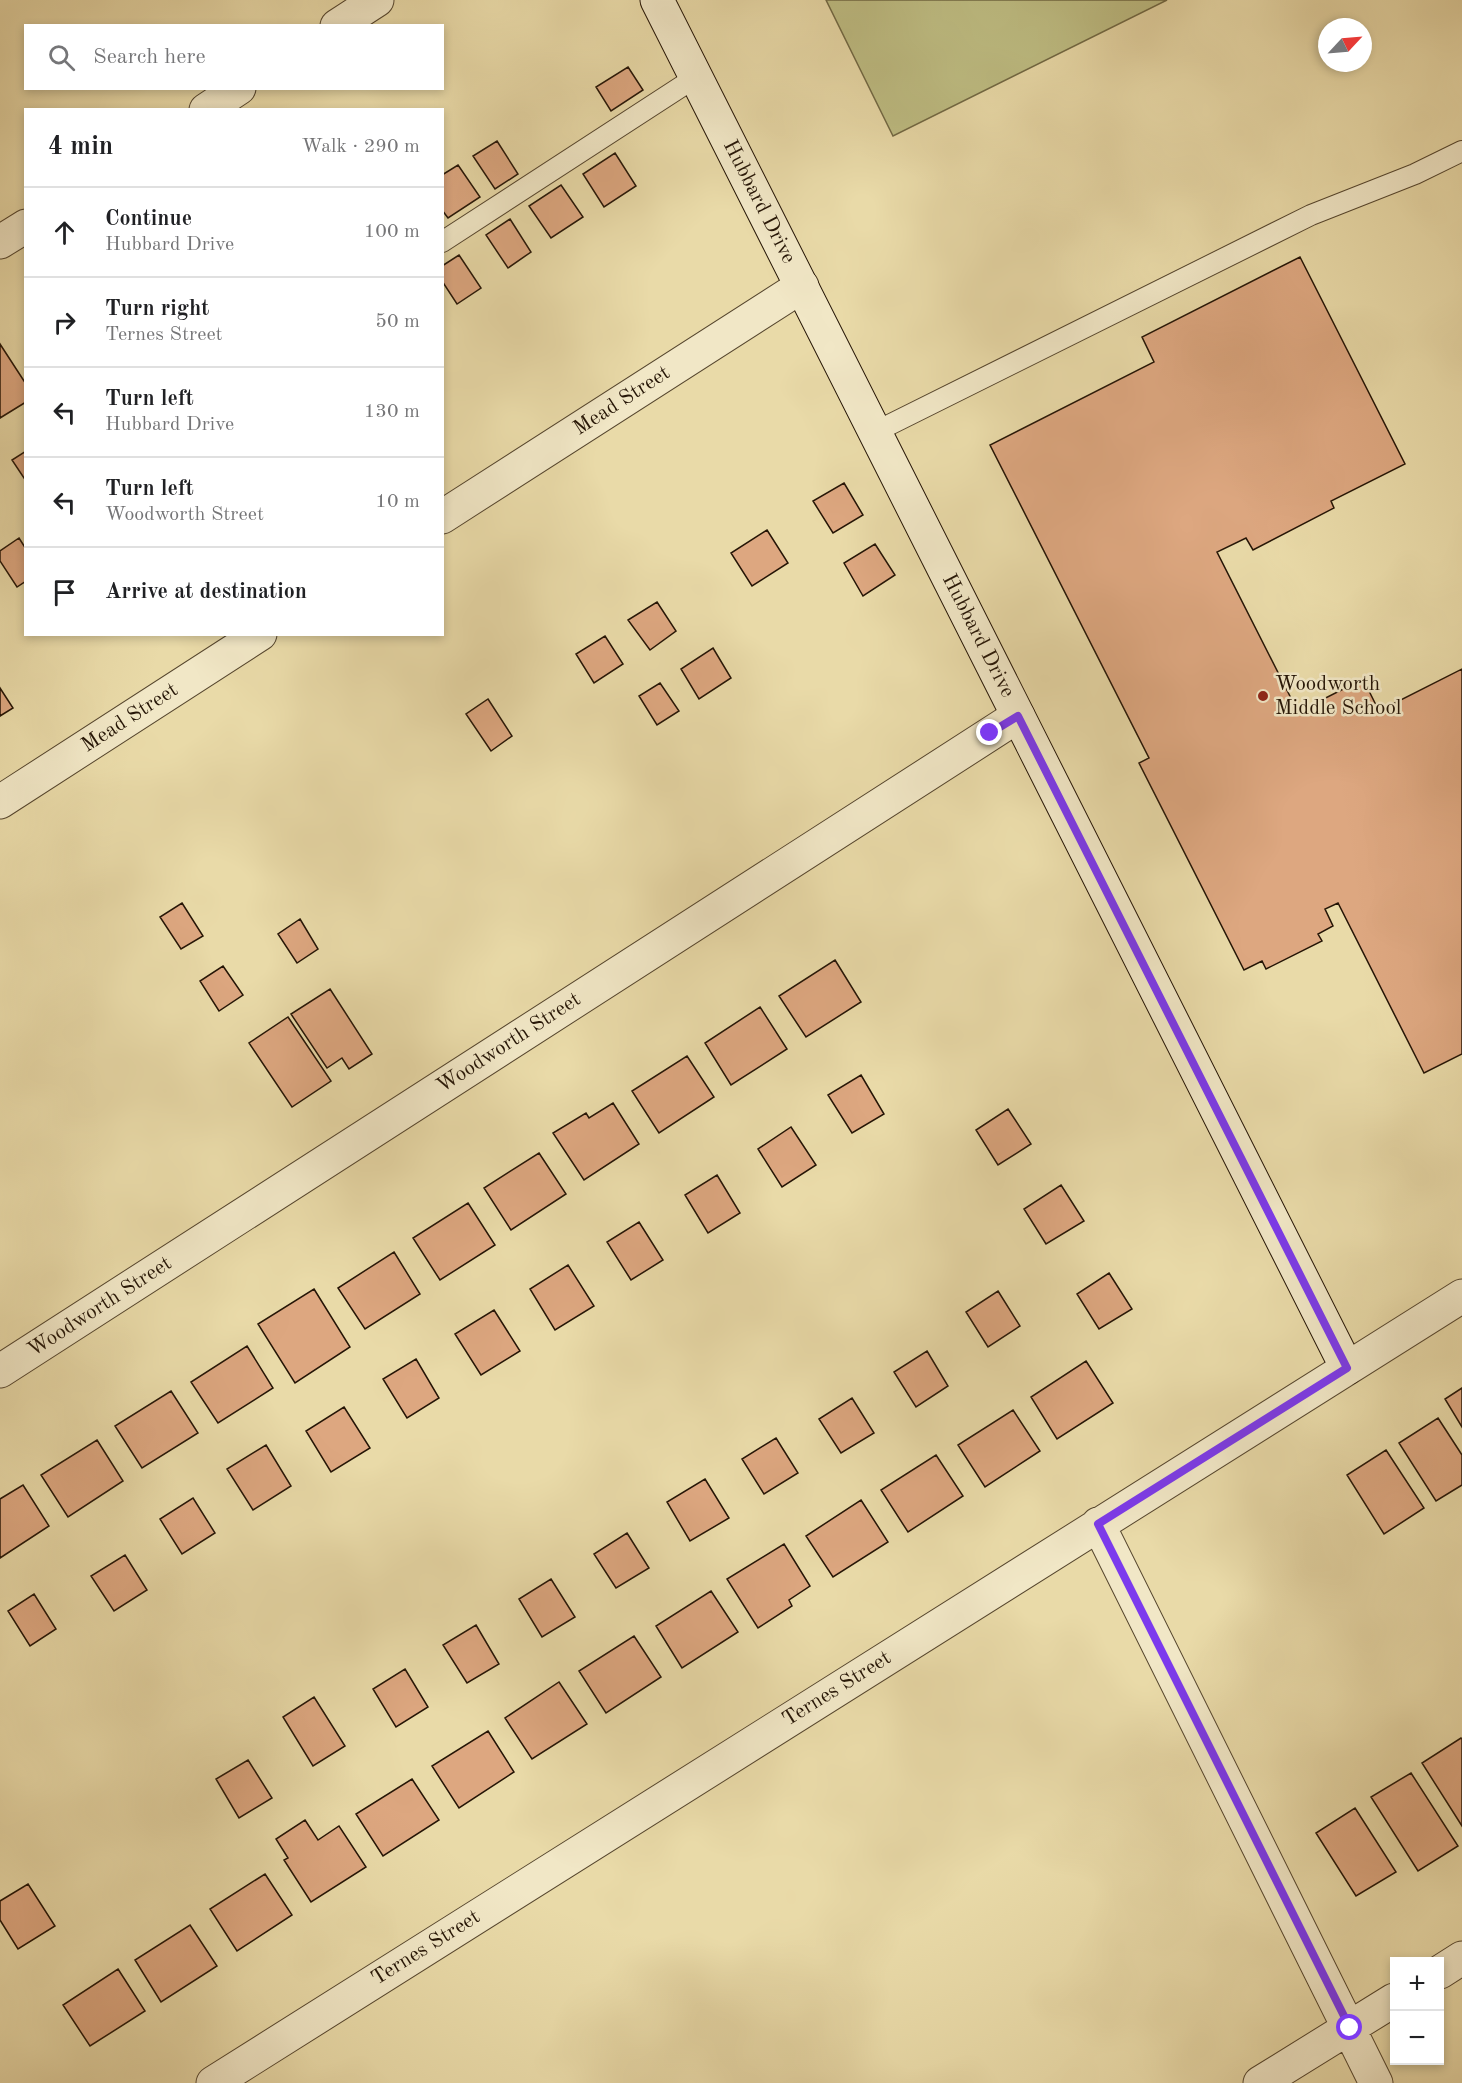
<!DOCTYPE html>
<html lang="en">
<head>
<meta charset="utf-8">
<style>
  :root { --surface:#fff; --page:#f6f6f6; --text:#202124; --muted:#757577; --line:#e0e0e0 }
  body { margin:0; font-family:"Old Standard TT",serif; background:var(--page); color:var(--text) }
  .controls { position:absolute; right:18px; bottom:18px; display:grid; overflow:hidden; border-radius:0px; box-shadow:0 3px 9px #0003 }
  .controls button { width:54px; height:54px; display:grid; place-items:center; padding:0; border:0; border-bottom:2px solid var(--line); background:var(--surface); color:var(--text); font:30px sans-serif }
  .compass { position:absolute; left:1318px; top:18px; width:54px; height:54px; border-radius:50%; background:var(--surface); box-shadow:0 3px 9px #0003; rotate:64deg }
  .stop { position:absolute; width:18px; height:18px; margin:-14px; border:4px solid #7c3aed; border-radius:50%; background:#fff }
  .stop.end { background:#7c3aed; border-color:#fff; box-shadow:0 2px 6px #0008 }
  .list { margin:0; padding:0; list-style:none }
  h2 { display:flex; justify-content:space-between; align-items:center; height:78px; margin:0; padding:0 24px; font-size:26px }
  h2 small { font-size:20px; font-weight:400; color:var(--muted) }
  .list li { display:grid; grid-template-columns:39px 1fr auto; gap:18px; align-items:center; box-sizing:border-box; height:90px; padding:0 24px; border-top:2px solid var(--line) }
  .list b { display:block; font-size:22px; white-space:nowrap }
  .list p { margin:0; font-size:20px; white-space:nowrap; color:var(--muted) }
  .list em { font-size:20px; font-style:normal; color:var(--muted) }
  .icon { flex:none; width:33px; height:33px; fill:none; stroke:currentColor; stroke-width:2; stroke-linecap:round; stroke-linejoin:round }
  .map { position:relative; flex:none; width:1462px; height:2083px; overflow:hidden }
  .search { position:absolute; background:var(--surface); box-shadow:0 3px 9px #0003; left:24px; top:24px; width:420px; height:66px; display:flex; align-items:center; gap:15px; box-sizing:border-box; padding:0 21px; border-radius:0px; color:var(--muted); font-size:22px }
  .panel { position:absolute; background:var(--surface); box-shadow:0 3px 9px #0003; left:24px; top:108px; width:420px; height:528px; border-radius:0px }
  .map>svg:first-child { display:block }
  .green { fill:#bebd83; stroke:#726944; stroke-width:1.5 }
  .building { fill:#dda780; stroke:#251506; stroke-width:1.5 }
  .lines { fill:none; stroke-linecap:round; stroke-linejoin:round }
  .lane-casing { stroke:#56462e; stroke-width:22 }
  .street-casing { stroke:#56462e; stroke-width:35 }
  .secondary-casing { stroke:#251506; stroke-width:35 }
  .lane { stroke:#f1e7c6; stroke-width:20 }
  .street { stroke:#f1e7c6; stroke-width:33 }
  .secondary { stroke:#f1e7c6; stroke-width:33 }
  .route { stroke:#7c3aed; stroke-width:8 }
  .poi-dot { fill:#8f2418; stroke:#f1e7c6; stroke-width:2 }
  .labels { text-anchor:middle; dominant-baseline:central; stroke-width:5; stroke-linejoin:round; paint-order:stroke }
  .street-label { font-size:21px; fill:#251506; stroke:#f1e7c6 }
  .poi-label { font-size:21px; fill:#251506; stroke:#f1e7c6; text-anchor:start }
</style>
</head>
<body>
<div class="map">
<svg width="1462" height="2083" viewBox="0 0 1462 2083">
  <rect width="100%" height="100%" fill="#e9daa8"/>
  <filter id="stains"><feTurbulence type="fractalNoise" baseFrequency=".00333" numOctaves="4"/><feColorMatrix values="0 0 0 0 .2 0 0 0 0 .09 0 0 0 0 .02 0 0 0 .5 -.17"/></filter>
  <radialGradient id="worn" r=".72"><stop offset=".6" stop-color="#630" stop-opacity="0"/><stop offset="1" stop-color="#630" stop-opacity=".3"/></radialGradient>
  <path class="green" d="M 826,0 L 1167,0 L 893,136 Z"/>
  <path class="building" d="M 628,67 L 643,90 L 611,111 L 596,87 Z
    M 497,141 L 518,174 L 495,189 L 473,156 Z
    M 615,153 L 636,186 L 604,207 L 583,174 Z
    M 458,165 L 480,197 L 448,218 L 442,210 L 442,175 Z
    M 561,185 L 583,217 L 551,238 L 529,206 Z
    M 510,219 L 531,252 L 508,268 L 486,235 Z
    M 459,255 L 481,288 L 457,304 L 442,281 L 442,266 Z
    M 1300,257 L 1405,464 L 1331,501 L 1334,508 L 1253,550 L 1246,538 L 1217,552 L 1298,712 L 1363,679 L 1379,711 L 1462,669 L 1462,1054 L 1424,1073 L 1338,903 L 1325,909 L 1333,926 L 1318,934 L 1322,941 L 1266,969 L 1262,961 L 1244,970 L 1139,763 L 1149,758 L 990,445 L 1154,362 L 1142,337 Z
    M 0,344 L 26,384 L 26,402 L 0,418 Z
    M 26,451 L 26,481 L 12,460 Z
    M 844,483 L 863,515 L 833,533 L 813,501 Z
    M 767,530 L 788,563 L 752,586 L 731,553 Z
    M 19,538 L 26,549 L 26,581 L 17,587 L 0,561 L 0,551 Z
    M 875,544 L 895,575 L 863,596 L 844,563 Z
    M 657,602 L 676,631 L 650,650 L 628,620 Z
    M 605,636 L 623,664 L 594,683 L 576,654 Z
    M 713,648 L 731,678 L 699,699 L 681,669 Z
    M 660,683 L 679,711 L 657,725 L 639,696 Z
    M 0,688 L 13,708 L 0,716 Z
    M 488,699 L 512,736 L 491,751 L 466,714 Z
    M 182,903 L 203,936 L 181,949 L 160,917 Z
    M 300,919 L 318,949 L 297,963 L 278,934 Z
    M 835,960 L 861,1002 L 806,1037 L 779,996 Z
    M 223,966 L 243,995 L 219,1011 L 200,981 Z
    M 330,989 L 372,1054 L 349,1069 L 342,1058 L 327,1068 L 291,1014 Z
    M 760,1007 L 787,1049 L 731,1085 L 705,1043 Z
    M 288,1017 L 331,1081 L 292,1107 L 249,1043 Z
    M 687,1056 L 714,1097 L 659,1133 L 632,1091 Z
    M 861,1075 L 884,1114 L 852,1133 L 828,1095 Z
    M 613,1103 L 639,1144 L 584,1180 L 553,1133 L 586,1113 L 589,1118 Z
    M 1008,1109 L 1031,1144 L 998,1165 L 976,1130 Z
    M 791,1127 L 816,1165 L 782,1187 L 758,1149 Z
    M 539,1153 L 566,1194 L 511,1230 L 484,1188 Z
    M 717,1175 L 740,1213 L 708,1233 L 685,1195 Z
    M 1061,1185 L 1084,1221 L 1046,1244 L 1024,1209 Z
    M 468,1203 L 495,1245 L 440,1280 L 413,1238 Z
    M 639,1222 L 663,1260 L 631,1280 L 607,1242 Z
    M 394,1252 L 420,1294 L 365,1329 L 338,1288 Z
    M 568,1265 L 594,1306 L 555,1330 L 530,1289 Z
    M 1109,1273 L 1132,1309 L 1099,1329 L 1077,1294 Z
    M 314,1289 L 350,1347 L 295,1383 L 258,1324 Z
    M 998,1291 L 1020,1326 L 988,1347 L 966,1312 Z
    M 494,1310 L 520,1351 L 481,1375 L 455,1334 Z
    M 247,1346 L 273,1388 L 218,1423 L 191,1382 Z
    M 927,1351 L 948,1386 L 916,1407 L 894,1372 Z
    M 416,1359 L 439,1398 L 407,1418 L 383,1379 Z
    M 1086,1361 L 1113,1403 L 1057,1439 L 1031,1397 Z
    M 1462,1388 L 1462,1427 L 1445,1399 Z
    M 171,1391 L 198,1433 L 142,1468 L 115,1426 Z
    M 852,1398 L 874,1433 L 841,1453 L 819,1419 Z
    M 344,1407 L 370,1448 L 331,1472 L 306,1431 Z
    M 1013,1410 L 1040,1451 L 985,1487 L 958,1445 Z
    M 1438,1418 L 1462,1455 L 1462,1485 L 1436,1501 L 1399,1443 Z
    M 776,1438 L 798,1473 L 764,1494 L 742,1459 Z
    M 97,1440 L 123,1481 L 68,1517 L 41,1475 Z
    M 266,1445 L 291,1486 L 253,1510 L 227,1469 Z
    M 1386,1450 L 1424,1508 L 1384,1534 L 1347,1475 Z
    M 936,1455 L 963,1496 L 908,1532 L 881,1490 Z
    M 705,1479 L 729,1518 L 690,1541 L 667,1502 Z
    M 23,1485 L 49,1526 L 0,1558 L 0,1499 Z
    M 193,1498 L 215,1533 L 182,1554 L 160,1519 Z
    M 861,1500 L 888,1542 L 833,1577 L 806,1536 Z
    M 627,1533 L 649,1568 L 616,1588 L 594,1554 Z
    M 784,1544 L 810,1586 L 789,1600 L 792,1606 L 758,1628 L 727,1579 Z
    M 125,1555 L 147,1590 L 114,1611 L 91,1576 Z
    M 551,1579 L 575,1617 L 542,1637 L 519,1599 Z
    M 711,1591 L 738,1632 L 682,1668 L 656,1626 Z
    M 34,1594 L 56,1629 L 30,1646 L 8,1611 Z
    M 476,1625 L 499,1664 L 467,1683 L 443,1645 Z
    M 634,1636 L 661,1677 L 606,1713 L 579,1671 Z
    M 405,1669 L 428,1707 L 396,1727 L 373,1689 Z
    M 559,1682 L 587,1724 L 532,1759 L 505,1718 Z
    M 314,1697 L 345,1746 L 313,1766 L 283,1717 Z
    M 488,1731 L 514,1772 L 459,1808 L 432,1766 Z
    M 1461,1738 L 1462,1739 L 1462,1826 L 1422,1763 Z
    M 248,1760 L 272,1798 L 239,1818 L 216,1779 Z
    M 1411,1773 L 1458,1846 L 1418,1871 L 1371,1797 Z
    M 412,1779 L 439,1820 L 383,1856 L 356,1814 Z
    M 1355,1808 L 1396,1872 L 1356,1896 L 1316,1833 Z
    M 305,1820 L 318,1840 L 339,1826 L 366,1867 L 311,1902 L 284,1860 L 288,1858 L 276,1839 Z
    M 265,1874 L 292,1915 L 237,1951 L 210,1909 Z
    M 28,1884 L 55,1926 L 18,1949 L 0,1920 L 0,1901 Z
    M 190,1925 L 217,1966 L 161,2002 L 135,1960 Z
    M 118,1969 L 145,2011 L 90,2046 L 63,2005 Z"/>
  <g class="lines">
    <g class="lane-casing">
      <path id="lane" d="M 442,242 L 696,77
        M 875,432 L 1311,215 L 1415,174 L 1462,151"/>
    </g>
    <g class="street-casing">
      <path id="street" d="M 337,26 L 377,0
        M 206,110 L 239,88
        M 0,242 L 26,226
        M 442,517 L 802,286
        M 0,802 L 260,634
        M 0,1371 L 1018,716
        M 1098,1524 L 1376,2083
        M 1440,1972 L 1462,1958
        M 213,2083 L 1462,1296
        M 1260,2083 L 1394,2000"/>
    </g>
    <g class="secondary-casing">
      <path id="secondary" d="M 657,0 L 1347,1368"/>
    </g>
    <use href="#lane" class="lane"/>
    <use href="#street" class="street"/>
    <use href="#secondary" class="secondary"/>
  </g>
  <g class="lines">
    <path class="route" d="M 990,733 L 1018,716 L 1347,1368 L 1098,1524 L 1350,2028"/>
  </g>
  <circle class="poi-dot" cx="1263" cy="696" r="6"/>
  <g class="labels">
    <g class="street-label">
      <text transform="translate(759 202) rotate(63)">Hubbard Drive</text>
      <text transform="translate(622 401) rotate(-33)">Mead Street</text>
      <text transform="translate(978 636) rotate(63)">Hubbard Drive</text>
      <text transform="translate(130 718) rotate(-33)">Mead Street</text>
      <text transform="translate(509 1043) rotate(-33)">Woodworth Street</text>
      <text transform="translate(100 1307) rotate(-33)">Woodworth Street</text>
      <text transform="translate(837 1689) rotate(-32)">Ternes Street</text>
      <text transform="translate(426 1948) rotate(-32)">Ternes Street</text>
    </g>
    <g class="poi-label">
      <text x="1275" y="684">Woodworth<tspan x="1275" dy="24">Middle School</tspan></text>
    </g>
  </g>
  <rect width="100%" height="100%" filter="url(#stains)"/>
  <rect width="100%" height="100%" fill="url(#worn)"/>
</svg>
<div class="controls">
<button>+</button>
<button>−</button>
</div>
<svg class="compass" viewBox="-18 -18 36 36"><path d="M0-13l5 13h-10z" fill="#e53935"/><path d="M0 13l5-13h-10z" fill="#757577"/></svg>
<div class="stop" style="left:1350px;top:2028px"></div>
<div class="stop end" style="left:990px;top:733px"></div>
<div class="search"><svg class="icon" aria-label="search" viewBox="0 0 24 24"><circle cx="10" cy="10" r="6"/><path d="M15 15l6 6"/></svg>Search here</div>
<section class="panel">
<h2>4 min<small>Walk · 290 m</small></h2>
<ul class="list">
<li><svg class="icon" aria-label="ahead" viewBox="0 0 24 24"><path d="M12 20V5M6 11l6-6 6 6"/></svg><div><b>Continue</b><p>Hubbard Drive</p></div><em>100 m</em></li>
<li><svg class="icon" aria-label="right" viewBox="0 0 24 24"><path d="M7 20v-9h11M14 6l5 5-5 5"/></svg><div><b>Turn right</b><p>Ternes Street</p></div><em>50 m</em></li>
<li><svg class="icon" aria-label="left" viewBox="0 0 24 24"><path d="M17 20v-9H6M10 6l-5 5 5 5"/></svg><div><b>Turn left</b><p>Hubbard Drive</p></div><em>130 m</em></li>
<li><svg class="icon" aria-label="left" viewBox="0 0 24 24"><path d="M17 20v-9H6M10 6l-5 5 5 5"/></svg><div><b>Turn left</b><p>Woodworth Street</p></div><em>10 m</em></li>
<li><svg class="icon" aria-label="arrive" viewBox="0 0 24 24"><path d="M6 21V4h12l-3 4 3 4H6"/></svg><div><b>Arrive at destination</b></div></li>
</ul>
</section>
</div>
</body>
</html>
